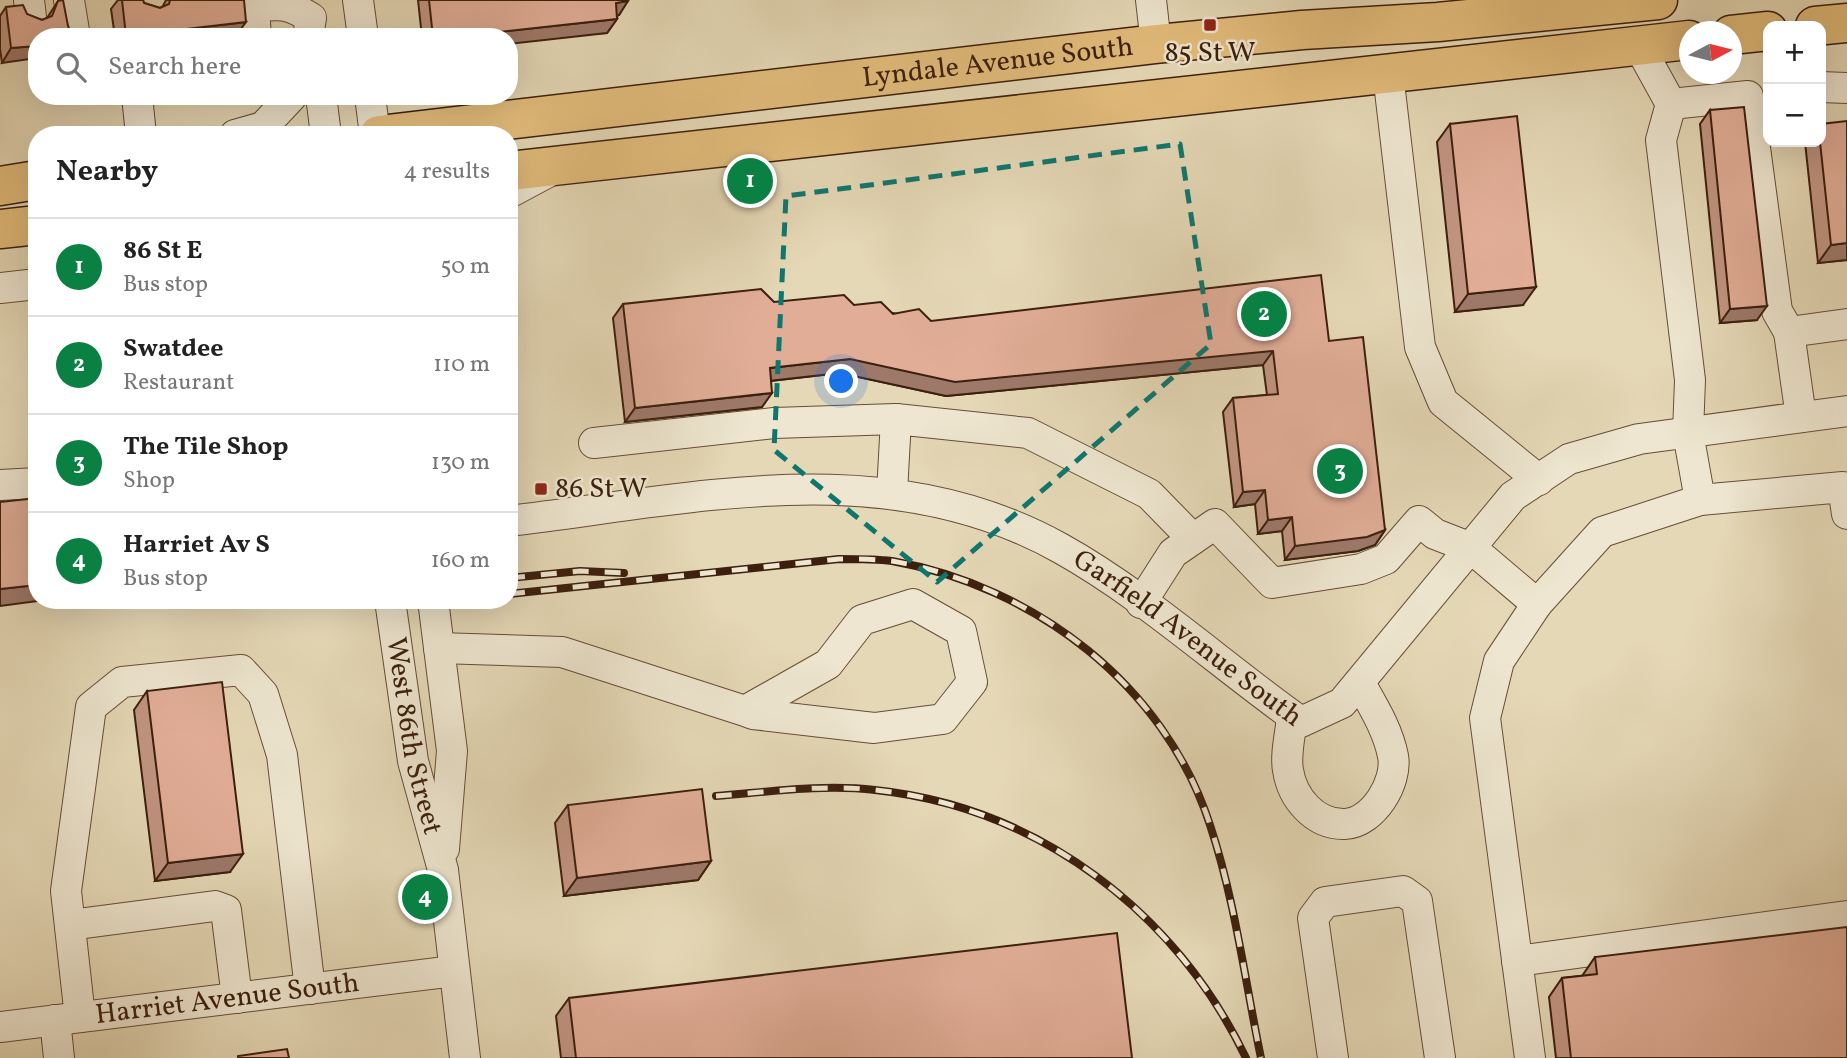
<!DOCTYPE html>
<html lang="en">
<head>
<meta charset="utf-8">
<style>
  :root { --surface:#fff; --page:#f2f2f2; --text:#222; --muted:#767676; --line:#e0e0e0; --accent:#0b8043 }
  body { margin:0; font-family:Vollkorn,serif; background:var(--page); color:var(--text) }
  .controls { position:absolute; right:21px; top:21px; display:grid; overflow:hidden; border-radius:14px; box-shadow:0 7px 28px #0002 }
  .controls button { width:63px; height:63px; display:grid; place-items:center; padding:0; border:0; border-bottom:2px solid var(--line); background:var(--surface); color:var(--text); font:35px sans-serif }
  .compass { position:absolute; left:1679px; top:21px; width:63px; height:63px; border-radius:50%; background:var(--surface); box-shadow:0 7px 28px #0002; rotate:83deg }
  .you { position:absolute; left:842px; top:382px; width:24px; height:24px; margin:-18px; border:5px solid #fff; border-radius:50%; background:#1a73e8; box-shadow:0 0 0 10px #1a73e833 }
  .badge { display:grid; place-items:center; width:46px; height:46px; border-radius:50%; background:var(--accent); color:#fff; font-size:23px; font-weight:700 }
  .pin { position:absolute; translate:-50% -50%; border:4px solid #fff; box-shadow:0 2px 7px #0006 }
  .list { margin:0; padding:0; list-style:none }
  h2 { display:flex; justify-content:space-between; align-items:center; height:91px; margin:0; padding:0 28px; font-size:30px }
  h2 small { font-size:23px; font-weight:400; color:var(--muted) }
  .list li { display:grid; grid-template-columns:46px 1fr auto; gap:21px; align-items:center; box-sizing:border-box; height:98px; padding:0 28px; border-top:2px solid var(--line) }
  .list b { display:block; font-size:26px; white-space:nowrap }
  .list p { margin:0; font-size:23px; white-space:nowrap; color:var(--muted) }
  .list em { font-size:23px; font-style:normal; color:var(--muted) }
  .icon { flex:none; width:38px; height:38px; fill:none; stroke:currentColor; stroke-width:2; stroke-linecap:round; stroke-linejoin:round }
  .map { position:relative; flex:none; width:1847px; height:1058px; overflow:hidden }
  .search { position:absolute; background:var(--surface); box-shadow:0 7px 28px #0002; left:28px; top:28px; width:490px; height:77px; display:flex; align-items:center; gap:18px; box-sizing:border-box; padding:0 24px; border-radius:28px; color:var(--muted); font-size:26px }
  .panel { position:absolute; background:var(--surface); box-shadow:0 7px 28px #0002; left:28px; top:126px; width:490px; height:483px; border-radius:28px }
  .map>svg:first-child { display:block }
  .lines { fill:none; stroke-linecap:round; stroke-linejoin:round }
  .minor-casing { stroke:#664d37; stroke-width:32 }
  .major-casing { stroke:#3c1f0d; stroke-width:41 }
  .minor { stroke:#eee6d0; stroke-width:30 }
  .major { stroke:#e2bc7b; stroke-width:38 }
  .rail-casing { stroke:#3c1f0d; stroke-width:8 }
  .rail { stroke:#eee6d0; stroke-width:5; stroke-dasharray:16; stroke-linecap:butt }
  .wall { fill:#c29582; stroke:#3c1f0d; stroke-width:2 }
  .shaded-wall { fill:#9e796a; stroke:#3c1f0d; stroke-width:2 }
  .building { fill:#e1ad97; stroke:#3c1f0d; stroke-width:2 }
  .marked { fill:none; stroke:#0f766e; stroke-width:5; stroke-dasharray:14 9; stroke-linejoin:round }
  .poi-dot { fill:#8f2418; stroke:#eee6d0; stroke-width:2.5 }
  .labels { text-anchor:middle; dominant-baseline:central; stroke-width:5; stroke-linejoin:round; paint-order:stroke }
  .poi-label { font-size:28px; fill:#3c1f0d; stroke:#eee6d0 }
  .street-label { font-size:28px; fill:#3c1f0d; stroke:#eee6d0 }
</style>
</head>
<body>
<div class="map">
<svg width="1847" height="1058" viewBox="0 0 1847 1058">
  <rect width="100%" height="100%" fill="#e5d8b6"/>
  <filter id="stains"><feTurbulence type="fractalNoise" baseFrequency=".00286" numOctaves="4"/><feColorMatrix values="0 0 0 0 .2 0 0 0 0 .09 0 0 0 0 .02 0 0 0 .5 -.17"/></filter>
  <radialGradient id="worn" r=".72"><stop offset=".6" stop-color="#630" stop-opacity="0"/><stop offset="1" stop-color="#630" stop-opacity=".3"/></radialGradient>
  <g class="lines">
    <g class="minor-casing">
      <g id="minor">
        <path d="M 29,0 L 31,17"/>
        <path d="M 69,0 L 75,37"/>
        <path d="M 358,0 L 363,37"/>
        <path d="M 1151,0 L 1156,44"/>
        <path d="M 256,37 L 254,7 C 281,4 287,3 311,18 L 308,37"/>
        <path d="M 1639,46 L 1671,104"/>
        <path d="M 1388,74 L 1420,347 L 1443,402 L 1539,480"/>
        <path d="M 1821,87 L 1847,88"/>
        <path d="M 137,96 L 141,135"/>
        <path d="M 321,96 L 326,135"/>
        <path d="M 370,96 L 375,135"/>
        <path d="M 235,135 L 263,127 L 292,96"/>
        <path d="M 509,193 L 552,170"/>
        <path d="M 0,288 L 37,284"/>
        <path d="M 1789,332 L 1847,324"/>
        <path d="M 594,443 L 774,423 L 896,419"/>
        <path d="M 0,485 L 37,483"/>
        <path d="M 892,493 L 896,419 L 1028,433 L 1149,494 L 1193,539"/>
        <path d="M 1700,500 L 1843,487 L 1847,514"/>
        <path id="s1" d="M 509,521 C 695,499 886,451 1060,548 C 1143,594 1222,666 1301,722 L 1342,703 L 1513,496 L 1569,459 L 1639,439 L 1847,411"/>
        <path id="s2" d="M 390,600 L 413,761 L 443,870 L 465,1058"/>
        <path d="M 433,600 L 452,751 L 444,849"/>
        <path d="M 1141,603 L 1173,553 L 1215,524 L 1272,583 L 1361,569 L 1386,559 L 1419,521 L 1435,534 L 1471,548 L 1537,604 L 1602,532 L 1700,500 L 1688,433 L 1690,380 L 1661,140 L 1671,104 L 1748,96 L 1777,311 L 1789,332 L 1801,417"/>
        <path d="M 439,648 L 562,652 L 745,711 L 753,714 L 874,728 L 943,719 L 972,682 L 961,631 L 913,604 L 862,620 L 828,664 L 745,711"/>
        <path d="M 1292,716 C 1291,732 1285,754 1288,770 C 1292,797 1314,825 1345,824 C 1373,823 1398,782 1393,756 C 1388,730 1373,706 1360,683"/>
        <path d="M 70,925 L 215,906 L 226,910 L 237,998"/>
        <path d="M 1517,961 L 1847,916"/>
        <path d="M 80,1017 L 66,891 L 91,707 L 122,682 L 241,670 L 263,694 L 282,755 L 310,989"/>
        <path d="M 55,1020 L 59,1058"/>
        <path id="s3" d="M 0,1027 L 454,971"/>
        <path d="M 1333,1058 L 1313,918 L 1325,902 L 1403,891 L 1417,901 L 1440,1058"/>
        <path d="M 1530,1058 L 1485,718 L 1499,661 L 1537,604"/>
      </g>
    </g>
    <g class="major-casing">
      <g id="major">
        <path d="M 1815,26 L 1847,23"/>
        <path d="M 1731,35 L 1768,31"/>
        <path id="s4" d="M 379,135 L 1156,44 L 1302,30 L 1438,22 L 1658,0"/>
        <path d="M 509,171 L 1689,40"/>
        <path d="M 0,186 L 37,180"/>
        <path d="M 0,229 L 37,225"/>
      </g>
    </g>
    <use href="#minor" class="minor"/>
    <use href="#major" class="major"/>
    <g class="rail-casing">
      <path id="rail" d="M 509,578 L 580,571 L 624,573
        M 509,594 L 839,559 C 856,559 875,559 892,561 C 1034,586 1165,685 1210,825 C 1235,900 1245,981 1261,1058
        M 716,796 C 768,792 823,784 875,790 C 1038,807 1176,912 1246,1058"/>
    </g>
    <use href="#rail" class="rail"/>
  </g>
  <path class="wall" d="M 118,0 L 143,0 L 144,3 L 160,8 L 163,6 L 166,0 L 244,0 L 236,36 L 115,37 L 111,9 Z
    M 418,0 L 628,0 L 619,15 L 617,16 L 617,19 L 607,33 L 509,37 L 422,37 Z
    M 58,1 L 68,26 L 2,63 L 0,49 L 0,16 L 6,7 L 42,20 L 47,18 Z
    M 1710,110 L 1757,320 L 1720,323 L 1700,124 Z
    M 1450,124 L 1523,305 L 1455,312 L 1437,142 Z
    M 1805,142 L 1821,142 L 1847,260 L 1818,263 Z
    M 774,302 L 854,305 L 931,321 L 1329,341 L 1385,530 L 1375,545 L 1358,551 L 1285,560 L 1282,531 L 1258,534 L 1255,504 L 1234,507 L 1223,412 L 1233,398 L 1267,395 L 1263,365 L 946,396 L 840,373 L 771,381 L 762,407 L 625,422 L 613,318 L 623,304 Z
    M 147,691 L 230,872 L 155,881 L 134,710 Z
    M 568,805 L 711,861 L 698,880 L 564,896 L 555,823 Z
    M 1595,957 L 1847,1058 L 1556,1058 L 1549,997 L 1562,978 L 1582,976 Z
    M 569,998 L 1132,1058 L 561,1058 L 556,1016 Z"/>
  <path class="shaded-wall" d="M 628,1 L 619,15 L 606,17 L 616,3 Z
    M 617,19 L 607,33 L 509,44 L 509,37 L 452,37 Z
    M 246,22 L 236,36 L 125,37 L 126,36 Z
    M 37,46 L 37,58 L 2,63 L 11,48 Z
    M 1847,243 L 1847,260 L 1818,263 L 1831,245 Z
    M 1536,287 L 1523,305 L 1455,312 L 1468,294 Z
    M 1767,306 L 1757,320 L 1720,323 L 1730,309 Z
    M 1273,351 L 1263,365 L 946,396 L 840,373 L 760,382 L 770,368 L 850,359 Z
    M 772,393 L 762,407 L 625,422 L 635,408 Z
    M 1265,490 L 1255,504 L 1234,507 L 1243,492 Z
    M 1292,517 L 1282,531 L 1258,534 L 1268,520 Z
    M 1385,530 L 1375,545 L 1358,551 L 1285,560 L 1295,546 Z
    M 37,585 L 37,600 L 45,600 L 0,606 L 0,589 Z
    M 243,854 L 230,872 L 155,881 L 168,863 Z
    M 711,861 L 698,880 L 564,896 L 577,878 Z"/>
  <path class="building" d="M 63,0 L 68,26 L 73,37 L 37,37 L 37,46 L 11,48 L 6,7 L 23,5 L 27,14 L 42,20 L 52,16 L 58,1 Z
    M 122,0 L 143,0 L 144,3 L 160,8 L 169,4 L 170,0 L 244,0 L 246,22 L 126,36 Z
    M 429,0 L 628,0 L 628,1 L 616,3 L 617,19 L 452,37 L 433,37 Z
    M 1744,107 L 1767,306 L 1730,309 L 1710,110 Z
    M 1517,116 L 1536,287 L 1468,294 L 1450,124 Z
    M 1847,121 L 1847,243 L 1831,245 L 1820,142 L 1821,124 Z
    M 1321,275 L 1329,341 L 1363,337 L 1385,530 L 1367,537 L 1295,546 L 1292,517 L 1268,520 L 1265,490 L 1243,492 L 1233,398 L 1278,394 L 1273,351 L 955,382 L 850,359 L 770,368 L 772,393 L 635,408 L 623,304 L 761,289 L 774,302 L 844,295 L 854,305 L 881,302 L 893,314 L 919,309 L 931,321 Z
    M 37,498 L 37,585 L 0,589 L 0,502 Z
    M 222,682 L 243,854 L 168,863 L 147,691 Z
    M 702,789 L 711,861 L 577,878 L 568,805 Z
    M 1847,927 L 1847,1058 L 1571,1058 L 1562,978 L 1597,974 L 1595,957 Z
    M 1117,933 L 1132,1058 L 576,1058 L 569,998 Z
    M 287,1049 L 289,1058 L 238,1058 L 238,1056 Z"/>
  <path class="marked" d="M 1180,144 L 1211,344 L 937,582 L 774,450 L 786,196 Z"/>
  <g class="poi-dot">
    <rect x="1203" y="18" width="14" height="14" rx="3.5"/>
    <rect x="534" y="482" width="14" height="14" rx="3.5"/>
  </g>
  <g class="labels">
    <g class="poi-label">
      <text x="1210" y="53">85 St W</text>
      <text x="555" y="489" text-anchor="start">86 St W</text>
    </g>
    <g class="street-label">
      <text stroke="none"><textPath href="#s4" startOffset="623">Lyndale Avenue South</textPath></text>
      <text stroke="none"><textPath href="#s1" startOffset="719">Garfield Avenue South</textPath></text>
      <text stroke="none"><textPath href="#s2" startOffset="138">West 86th Street</textPath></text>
      <text stroke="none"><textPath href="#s3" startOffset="229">Harriet Avenue South</textPath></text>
    </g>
  </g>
  <rect width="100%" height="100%" filter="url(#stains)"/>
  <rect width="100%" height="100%" fill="url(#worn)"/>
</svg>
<div class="controls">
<button>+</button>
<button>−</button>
</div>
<svg class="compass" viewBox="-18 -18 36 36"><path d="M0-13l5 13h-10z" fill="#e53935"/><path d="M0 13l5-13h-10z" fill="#767676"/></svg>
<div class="you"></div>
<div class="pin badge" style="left:750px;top:181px">1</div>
<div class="pin badge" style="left:1264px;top:314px">2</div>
<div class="pin badge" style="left:1340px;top:471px">3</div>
<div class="pin badge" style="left:425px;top:897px">4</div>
<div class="search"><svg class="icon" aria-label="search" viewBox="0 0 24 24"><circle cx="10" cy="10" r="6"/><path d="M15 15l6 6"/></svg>Search here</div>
<section class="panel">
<h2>Nearby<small>4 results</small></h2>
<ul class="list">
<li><span class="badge">1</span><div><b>86 St E</b><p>Bus stop</p></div><em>50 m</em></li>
<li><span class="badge">2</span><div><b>Swatdee</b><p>Restaurant</p></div><em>110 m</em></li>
<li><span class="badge">3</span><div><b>The Tile Shop</b><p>Shop</p></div><em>130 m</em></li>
<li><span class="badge">4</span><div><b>Harriet Av S</b><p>Bus stop</p></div><em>160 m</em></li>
</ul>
</section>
</div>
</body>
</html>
